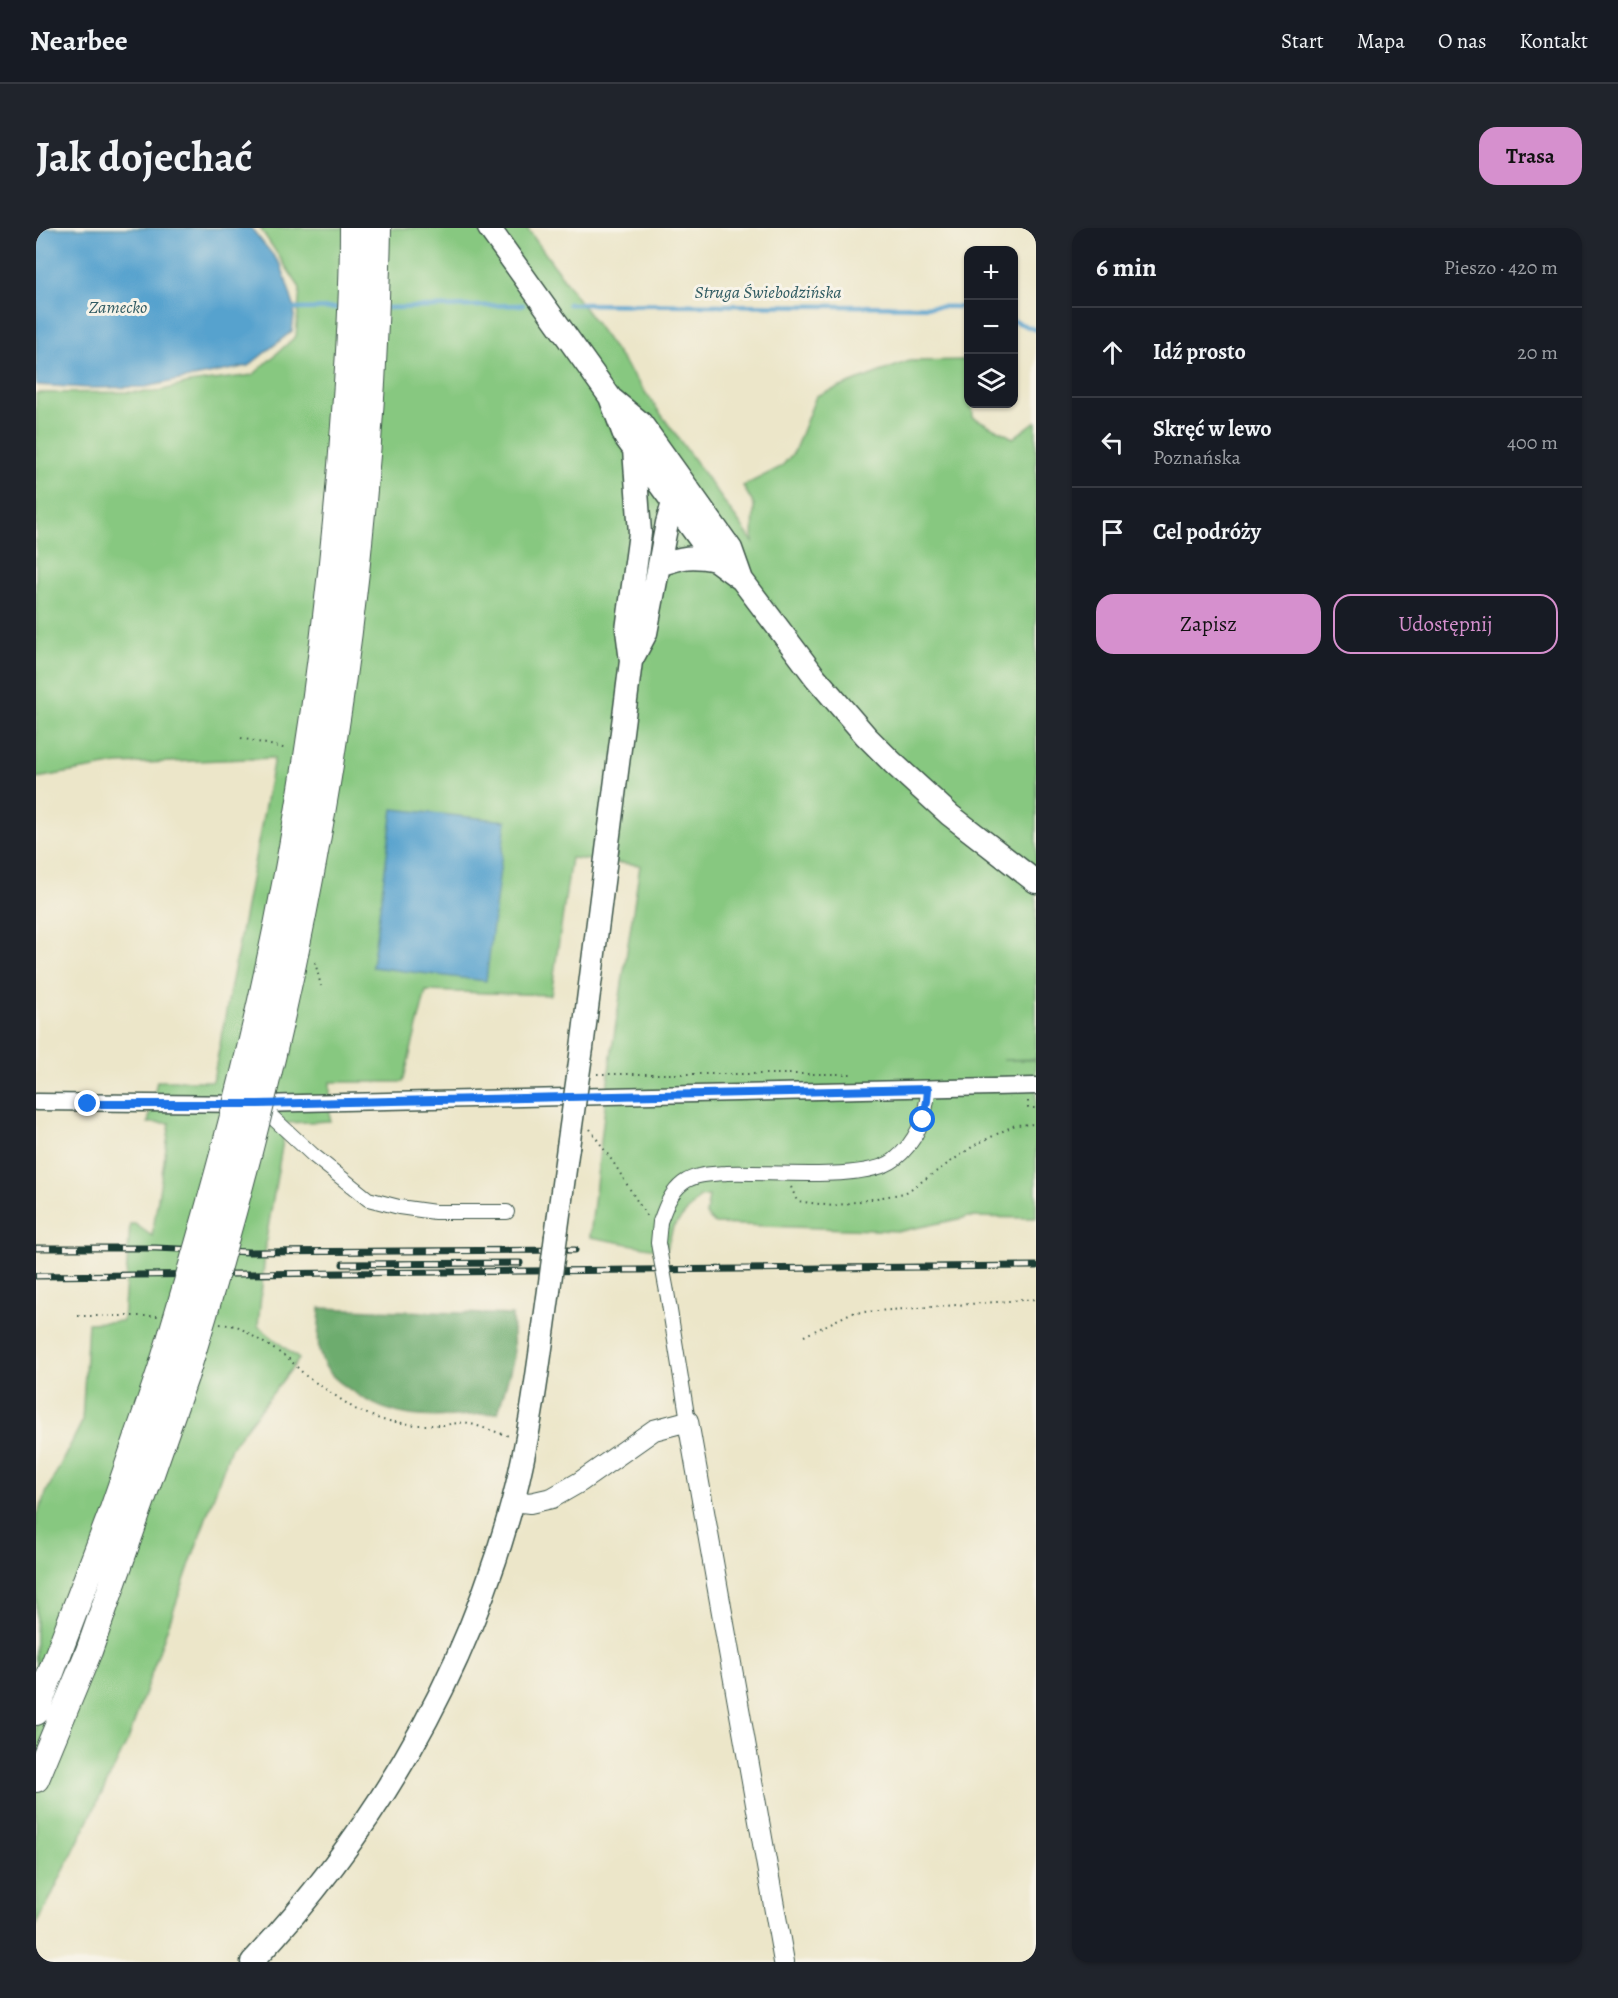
<!DOCTYPE html>
<html lang="pl">
<head>
<meta charset="utf-8">
<style>
  :root { --surface:#171b24; --page:#20242c; --text:#f1f3f6; --muted:#9ea1a6; --line:#363941; --accent:#d690ce }
  body { margin:0; font-family:Alegreya,serif; background:var(--page); color:var(--text) }
  .controls { position:absolute; right:18px; top:18px; display:grid; overflow:hidden; border-radius:12px; box-shadow:0 2px 4px #0004 }
  .controls button { width:54px; height:54px; display:grid; place-items:center; padding:0; border:0; border-bottom:2px solid var(--line); background:var(--surface); color:var(--text); font:30px sans-serif }
  .stop { position:absolute; width:18px; height:18px; margin:-14px; border:4px solid #1a73e8; border-radius:50%; background:#fff }
  .stop.end { background:#1a73e8; border-color:#fff; box-shadow:0 2px 6px #0008 }
  .list { margin:0; padding:0; list-style:none }
  h2 { display:flex; justify-content:space-between; align-items:center; height:78px; margin:0; padding:0 24px; font-size:26px }
  h2 small { font-size:20px; font-weight:400; color:var(--muted) }
  .list li { display:grid; grid-template-columns:39px 1fr auto; gap:18px; align-items:center; box-sizing:border-box; height:90px; padding:0 24px; border-top:2px solid var(--line) }
  .list b { display:block; font-size:22px; white-space:nowrap }
  .list p { margin:0; font-size:20px; white-space:nowrap; color:var(--muted) }
  .list em { font-size:20px; font-style:normal; color:var(--muted) }
  .actions { display:flex; gap:12px; padding:18px 24px }
  .actions a { flex:1; padding:14px 0; border:2px solid var(--accent); border-radius:18px; text-align:center; font-size:21px; color:var(--accent) }
  .actions .main { background:var(--accent); color:#111 }
  .icon { flex:none; width:33px; height:33px; fill:none; stroke:currentColor; stroke-width:2; stroke-linecap:round; stroke-linejoin:round }
  .map { position:relative; flex:none; width:1000px; height:1734px; overflow:hidden; border-radius:18px }
  header { display:flex; align-items:center; gap:36px; box-sizing:border-box; height:84px; padding:0 30px; background:var(--surface); border-bottom:2px solid var(--line) }
  header strong { font-size:28px }
  nav { display:flex; gap:33px; margin-inline-start:auto; font-size:21px }
  .intro { display:flex; align-items:center; justify-content:space-between; box-sizing:border-box; height:144px; padding:0 36px }
  h1 { margin:0; font-size:42px }
  .button { padding:15px 27px; border-radius:18px; background:var(--accent); color:#111; font-size:21px; font-weight:700 }
  main { display:flex; gap:36px; padding:0 36px }
  aside { flex:1; background:var(--surface); border-radius:18px; box-shadow:0 2px 4px #0004 }
  .map>svg:first-child { display:block }
  .green { fill:#87c880; stroke:#53825a; stroke-width:1.5 }
  .forest { fill:#6dac6e; stroke:#467451; stroke-width:1.5 }
  .water { fill:#56a2ce; stroke:#3a7081; stroke-width:1.5 }
  .lines { fill:none; stroke-linecap:round; stroke-linejoin:round }
  .stream { stroke:#56a2ce; stroke-width:4.5 }
  .minor-casing { stroke:#3e564a; stroke-width:16 }
  .tertiary-casing { stroke:#3e564a; stroke-width:19 }
  .secondary-casing { stroke:#3e564a; stroke-width:22 }
  .primary-casing { stroke:#3e564a; stroke-width:25 }
  .motorway-casing { stroke:#3e564a; stroke-width:28 }
  .path { stroke:#3e564a; stroke-width:2; stroke-dasharray:1.5 4.5; stroke-linecap:butt }
  .minor { stroke:#fff; stroke-width:14 }
  .tertiary { stroke:#fff; stroke-width:16 }
  .secondary { stroke:#fff; stroke-width:20 }
  .primary { stroke:#fff; stroke-width:22 }
  .motorway { stroke:#fff; stroke-width:26 }
  .rail-casing { stroke:#1f3d34; stroke-width:7 }
  .rail { stroke:#f7f3e8; stroke-width:4.5; stroke-dasharray:14; stroke-linecap:butt }
  .minor-bridge-casing { stroke:#3e564a; stroke-width:16; stroke-linecap:butt }
  .primary-bridge-casing { stroke:#3e564a; stroke-width:25; stroke-linecap:butt }
  .motorway-bridge-casing { stroke:#3e564a; stroke-width:28; stroke-linecap:butt }
  .minor-bridge { stroke:#fff; stroke-width:14 }
  .primary-bridge { stroke:#fff; stroke-width:22 }
  .motorway-bridge { stroke:#fff; stroke-width:26 }
  .route { stroke:#1a73e8; stroke-width:8 }
  .labels { text-anchor:middle; dominant-baseline:central; stroke-width:6; stroke-linejoin:round; paint-order:stroke }
  .water-label { font-size:18px; font-style:italic; fill:#305b62; stroke:#f7f3e8 }
</style>
</head>
<body>
<header>
<strong>Nearbee</strong>
<nav><a>Start</a><a>Mapa</a><a>O nas</a><a>Kontakt</a></nav>
</header>
<div class="intro"><h1>Jak dojechać</h1><a class="button">Trasa</a></div>
<main>
<div class="map">
<svg width="1000" height="1734" viewBox="0 0 1000 1734">
  <rect width="100%" height="100%" fill="#f7f3e8"/>
  <filter id="ink" filterUnits="userSpaceOnUse"><feTurbulence type="fractalNoise" baseFrequency=".0167" numOctaves="2"/><feDisplacementMap in="SourceGraphic" scale="12" xChannelSelector="R" yChannelSelector="G"/><feConvolveMatrix kernelMatrix="1 2 1 2 8 2 1 2 1" color-interpolation-filters="sRGB"/></filter>
  <filter id="wash" filterUnits="userSpaceOnUse"><feTurbulence type="fractalNoise" baseFrequency=".008" numOctaves="4" result="noise"/><feDisplacementMap in="SourceGraphic" scale="24" xChannelSelector="R" yChannelSelector="G"/><feGaussianBlur stdDeviation="1.35" result="paint"/><feColorMatrix in="noise" values="0 0 0 0 0 0 0 0 0 0 0 0 0 0 0 0 0 1.4 0 .05"/><feComposite in="paint" operator="in"/></filter>
  <g filter="url(#wash)">
    <rect width="100%" height="100%" fill="#ece6c9"/>
    <path class="green" d="M 224,0 L 491,0 L 717,314 L 718,277 L 707,258 L 745,239 L 758,224 L 780,168 L 873,133 L 932,132 L 933,176 L 936,176 L 937,189 L 977,210 L 1000,193 L 1000,831 L 967,832 L 1000,832 L 1000,990 L 932,989 L 865,1003 L 679,996 L 670,987 L 673,968 L 664,969 L 637,999 L 630,1023 L 554,1009 L 574,835 L 604,637 L 535,630 L 515,767 L 390,763 L 367,854 L 294,854 L 294,893 L 250,895 L 231,1006 L 222,1098 L 263,1131 L 195,1219 L 92,1512 L 0,1699 L 0,1290 L 11,1263 L 46,1194 L 52,1095 L 87,1093 L 94,996 L 99,996 L 116,1008 L 134,895 L 112,895 L 121,853 L 177,853 L 238,530 L 82,536 L 0,550 L 0,165 L 120,164 L 153,155 L 217,147 L 260,108 L 264,60 Z"/>
    <path class="forest" d="M 284,1080 L 476,1087 L 478,1129 L 462,1185 C 406,1188 365,1198 316,1163 C 301,1153 289,1144 284,1126 C 280,1115 284,1092 284,1080 Z"/>
    <path class="water" d="M 0,0 L 215,0 L 245,37 L 259,81 L 256,103 L 212,138 L 109,159 L 53,160 L 0,157 Z
      M 357,581 L 470,593 L 450,753 L 336,739 Z"/>
    <g class="lines">
      <path class="stream" d="M 532,76 L 933,79
        M 348,80 L 487,77
        M 259,81 L 307,80
        M 978,93 L 1000,102"/>
    </g>
  </g>
  <g filter="url(#ink)">
    <g class="lines">
      <g class="minor-casing">
        <path id="minor" d="M 222,876 L 277,927 L 332,971 L 363,979 L 399,984 L 471,984
          M 624,994 C 629,980 634,965 647,955 C 659,946 677,946 691,945 C 730,943 829,954 858,932 C 880,915 891,888 892,861
          M 631,1064 L 652,1193"/>
      </g>
      <g class="tertiary-casing">
        <path id="tertiary" d="M 0,874 L 222,876 L 1000,858"/>
      </g>
      <g class="secondary-casing">
        <path id="secondary" d="M 477,1273 L 494,1275 L 516,1270 L 544,1254 L 618,1202 L 652,1193 L 748,1734"/>
      </g>
      <g class="primary-casing">
        <path id="primary" d="M 453,0 L 574,169 L 589,209 L 679,332 L 706,352 L 780,450 L 830,508 L 857,535 L 914,587 L 1000,654
          M 577,172 L 605,195 L 653,262 L 695,321 L 706,352
          M 624,337 C 646,329 656,327 679,332
          M 595,433 L 610,405 L 631,295 L 637,275
          M 546,820 L 595,433 L 591,402 L 604,305 L 598,221
          M 520,1008 L 532,919
          M 216,1734 C 341,1601 429,1450 477,1273 C 495,1204 503,1133 513,1062"/>
      </g>
      <g class="motorway-casing">
        <path id="motorway" d="M 0,1484 L 76,1284 L 126,1138
          M 0,1551 L 53,1423 L 150,1146"/>
      </g>
      <path class="path" d="M 205,510 L 251,521
        M 279,734 L 285,758
        M 561,846 L 819,846
        M 992,873 L 992,880 L 1000,880
        M 554,901 L 579,937 L 611,989
        M 755,959 L 761,973 L 797,978 L 869,965 L 939,917 L 979,897 L 1000,896
        M 42,1088 L 122,1088
        M 184,1096 L 201,1098 L 252,1130 L 270,1148 L 319,1181 L 346,1192 L 380,1197 L 408,1197 L 429,1194 L 473,1208
        M 768,1108 L 815,1085 L 1000,1071"/>
      <use href="#minor" class="minor"/>
      <use href="#tertiary" class="tertiary"/>
      <use href="#secondary" class="secondary"/>
      <use href="#primary" class="primary"/>
      <use href="#motorway" class="motorway"/>
      <g class="rail-casing">
        <path id="rail" d="M 0,1020 L 119,1020 L 213,1024 L 539,1022
          M 307,1036 L 484,1035
          M 0,1048 L 1000,1038"/>
      </g>
      <use href="#rail" class="rail"/>
      <g class="minor-bridge-casing">
        <path id="minor-bridge" d="M 624,994 L 622,1015 L 631,1064"/>
      </g>
      <g class="primary-bridge-casing">
        <path id="primary-bridge" d="M 532,919 L 546,820
          M 513,1062 L 520,1008"/>
      </g>
      <g class="motorway-bridge-casing">
        <path id="motorway-bridge" d="M 126,1138 C 165,1010 202,881 230,750 C 267,581 291,410 305,238 C 311,159 317,79 317,0
          M 150,1146 C 266,771 335,393 342,0"/>
      </g>
      <use href="#minor-bridge" class="minor-bridge"/>
      <use href="#primary-bridge" class="primary-bridge"/>
      <use href="#motorway-bridge" class="motorway-bridge"/>
    </g>
  </g>
  <g class="lines" filter="url(#ink)">
    <path class="route" d="M 52,876 L 222,876 L 892,861 L 891,873 L 887,892"/>
  </g>
  <g class="labels">
    <g class="water-label">
      <text x="732" y="64">Struga Świebodzińska</text>
      <text x="82" y="79">Zamecko</text>
    </g>
  </g>
</svg>
<div class="controls">
<button>+</button>
<button>−</button>
<button><svg class="icon" aria-label="layers" viewBox="0 0 24 24"><path d="M12 4l9 5-9 5-9-5zM3 14l9 5 9-5"/></svg></button>
</div>
<div class="stop" style="left:887px;top:892px"></div>
<div class="stop end" style="left:52px;top:876px"></div>
</div>
<aside>
<h2>6 min<small>Pieszo · 420 m</small></h2>
<ul class="list">
<li><svg class="icon" aria-label="ahead" viewBox="0 0 24 24"><path d="M12 20V5M6 11l6-6 6 6"/></svg><div><b>Idź prosto</b></div><em>20 m</em></li>
<li><svg class="icon" aria-label="left" viewBox="0 0 24 24"><path d="M17 20v-9H6M10 6l-5 5 5 5"/></svg><div><b>Skręć w lewo</b><p>Poznańska</p></div><em>400 m</em></li>
<li><svg class="icon" aria-label="arrive" viewBox="0 0 24 24"><path d="M6 21V4h12l-3 4 3 4H6"/></svg><div><b>Cel podróży</b></div></li>
</ul>
<div class="actions"><a class="main">Zapisz</a><a>Udostępnij</a></div>
</aside>
</main>
</body>
</html>
